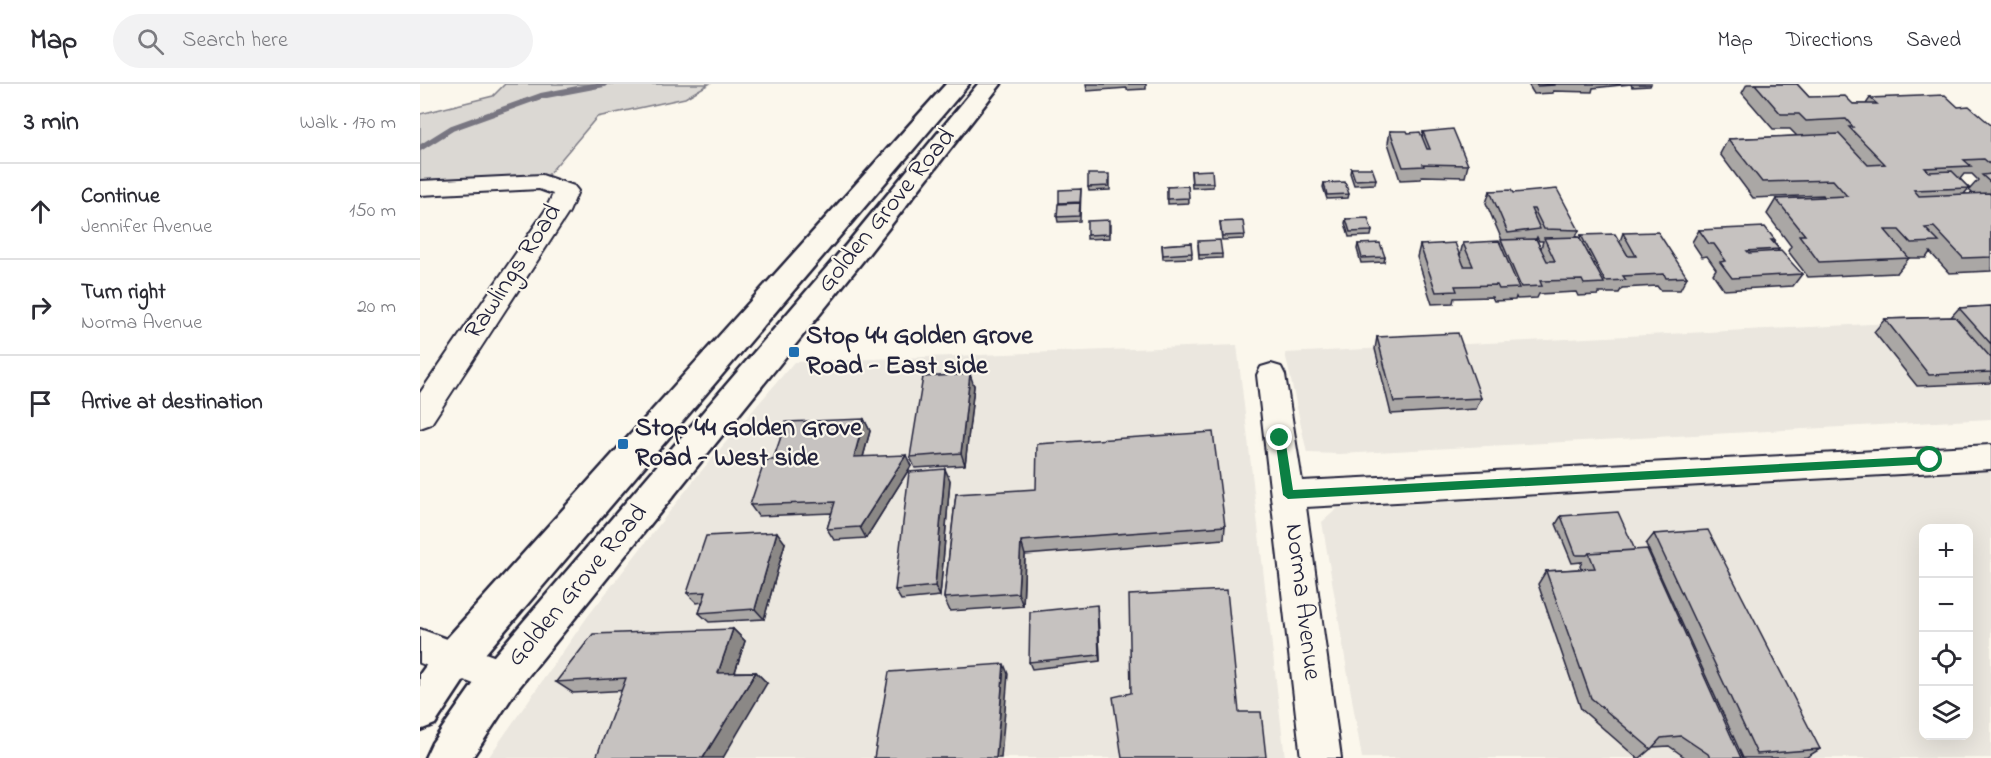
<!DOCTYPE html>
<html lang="en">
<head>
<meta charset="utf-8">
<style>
  :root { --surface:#fff; --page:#f2f2f3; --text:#2b2b33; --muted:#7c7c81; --line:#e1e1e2 }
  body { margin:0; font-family:"Indie Flower",sans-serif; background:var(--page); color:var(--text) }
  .controls { position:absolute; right:18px; bottom:18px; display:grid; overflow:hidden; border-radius:12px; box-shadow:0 6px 24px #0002 }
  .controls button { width:54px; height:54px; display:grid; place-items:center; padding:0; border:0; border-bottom:2px solid var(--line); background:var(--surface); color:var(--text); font:30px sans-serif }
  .stop { position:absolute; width:18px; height:18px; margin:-14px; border:4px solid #0b8043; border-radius:50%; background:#fff }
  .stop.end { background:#0b8043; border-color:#fff; box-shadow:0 2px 6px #0008 }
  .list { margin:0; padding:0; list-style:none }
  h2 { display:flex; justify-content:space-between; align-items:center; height:78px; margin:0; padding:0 24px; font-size:26px }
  h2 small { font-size:20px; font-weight:400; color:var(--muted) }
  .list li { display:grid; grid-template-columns:39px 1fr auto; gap:18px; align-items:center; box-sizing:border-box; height:96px; padding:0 24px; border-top:2px solid var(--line) }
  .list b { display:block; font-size:22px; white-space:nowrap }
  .list p { margin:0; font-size:20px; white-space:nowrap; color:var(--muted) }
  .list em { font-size:20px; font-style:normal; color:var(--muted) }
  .icon { flex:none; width:33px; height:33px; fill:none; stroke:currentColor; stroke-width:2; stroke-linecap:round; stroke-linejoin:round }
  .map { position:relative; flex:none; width:1571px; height:674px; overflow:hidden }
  header { display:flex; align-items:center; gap:36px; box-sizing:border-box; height:84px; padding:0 30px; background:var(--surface); border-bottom:2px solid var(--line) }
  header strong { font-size:28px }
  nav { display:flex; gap:33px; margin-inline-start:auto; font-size:21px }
  .search { width:420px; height:54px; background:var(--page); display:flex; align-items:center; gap:15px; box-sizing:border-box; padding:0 21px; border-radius:33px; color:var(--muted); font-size:22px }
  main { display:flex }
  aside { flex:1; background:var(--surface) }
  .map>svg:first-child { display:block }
  .built { fill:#ebe7df; fill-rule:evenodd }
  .green { fill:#dbd8d3; stroke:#7e7d87; stroke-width:1.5 }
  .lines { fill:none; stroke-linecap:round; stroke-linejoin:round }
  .stream { stroke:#787681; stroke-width:6 }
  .minor-casing { stroke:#22223b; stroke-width:4 }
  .major-casing { stroke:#22223b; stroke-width:5 }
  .minor { fill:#fbf7ec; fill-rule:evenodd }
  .major { fill:#fbf7ec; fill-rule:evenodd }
  .wall { fill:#aaa7a5; stroke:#22223b; stroke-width:1.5; fill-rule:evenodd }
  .shaded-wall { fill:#8b8886; stroke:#22223b; stroke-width:1.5 }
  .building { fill:#c6c2c0; stroke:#22223b; stroke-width:1.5 }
  .route { fill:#0b8043 }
  .poi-dot { fill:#1f6fb2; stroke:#fbf7ec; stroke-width:2 }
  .labels { text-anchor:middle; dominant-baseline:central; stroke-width:4.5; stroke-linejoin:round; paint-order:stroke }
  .street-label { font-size:26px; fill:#22223b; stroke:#fbf7ec }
  .poi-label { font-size:26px; font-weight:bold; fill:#22223b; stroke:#fbf7ec; text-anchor:start }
</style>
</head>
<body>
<header>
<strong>Map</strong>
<div class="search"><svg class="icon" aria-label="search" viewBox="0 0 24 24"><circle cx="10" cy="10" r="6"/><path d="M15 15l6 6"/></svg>Search here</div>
<nav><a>Map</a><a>Directions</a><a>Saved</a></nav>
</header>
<main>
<aside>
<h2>3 min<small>Walk · 170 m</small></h2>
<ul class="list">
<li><svg class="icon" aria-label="ahead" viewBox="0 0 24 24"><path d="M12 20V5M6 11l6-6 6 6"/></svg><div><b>Continue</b><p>Jennifer Avenue</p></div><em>150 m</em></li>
<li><svg class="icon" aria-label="right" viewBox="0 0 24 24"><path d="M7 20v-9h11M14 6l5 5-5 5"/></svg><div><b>Turn right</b><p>Norma Avenue</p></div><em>20 m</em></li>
<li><svg class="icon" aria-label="arrive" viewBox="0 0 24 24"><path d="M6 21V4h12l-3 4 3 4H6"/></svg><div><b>Arrive at destination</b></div></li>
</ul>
</aside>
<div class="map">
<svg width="1571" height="674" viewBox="0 0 1571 674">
  <rect width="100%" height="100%" fill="#fbf7ec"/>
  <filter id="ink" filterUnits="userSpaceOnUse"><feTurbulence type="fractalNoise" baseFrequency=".0167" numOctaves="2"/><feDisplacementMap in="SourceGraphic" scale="12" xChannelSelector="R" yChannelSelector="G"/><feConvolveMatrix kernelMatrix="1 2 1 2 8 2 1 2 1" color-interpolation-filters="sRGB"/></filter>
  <g filter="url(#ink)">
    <path class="built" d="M 1571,234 L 1571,335 L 920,370 L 887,369 L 865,269 Z
      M 817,261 L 865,674 L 68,674 L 168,532 L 278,391 L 374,278 Z
      M 1571,386 L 1571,674 L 942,674 L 902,438 L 918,424 ZM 1504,444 L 1548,444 L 1548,652 L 1504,652 Z"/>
    <path class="green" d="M 85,0 L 289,0 L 265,14 L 177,33 L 122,98 L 0,104 L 0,30 L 73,12 Z"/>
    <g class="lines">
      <path class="stream" d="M 0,64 L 32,44 L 121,12 L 184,0"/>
      <g class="minor-casing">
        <path id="minor" d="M 122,91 L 154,102 L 158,107 L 149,128 L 11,340 L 0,344 L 0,309 L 125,127 L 133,110 L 119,105 L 0,111 L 0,97 Z
          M 851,280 L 861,283 L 865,291 L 882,397 L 1571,361 L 1571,385 L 886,423 L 921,674 L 881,674 L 837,291 L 841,283 Z
          M 0,545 L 95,580 L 101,593 L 95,606 L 82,611 L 0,579 Z"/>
      </g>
      <g class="major-casing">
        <path id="major" d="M 526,0 L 549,0 L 48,590 L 15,640 L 0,646 L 0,590 L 20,562 Z
          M 558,0 L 581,0 L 446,173 L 96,607 L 52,674 L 5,674 L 12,659 L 68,579 L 426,161 Z"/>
      </g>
      <use href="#minor" class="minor"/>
      <use href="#major" class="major"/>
    </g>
    <path class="wall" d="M 666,0 L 726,0 L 726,5 L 707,6 L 707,4 L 667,7 Z
      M 1108,0 L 1231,0 L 1230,2 L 1212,3 L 1211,0 L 1173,4 L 1172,8 L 1133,7 L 1133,9 L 1114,10 Z
      M 1327,0 L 1377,0 L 1389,13 L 1433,20 L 1446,20 L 1450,14 L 1538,23 L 1571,41 L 1571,187 L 1529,189 L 1510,168 L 1506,174 L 1489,174 L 1477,189 L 1388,193 L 1368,167 L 1371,162 L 1347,130 L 1356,115 L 1404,113 L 1403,111 L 1333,114 L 1300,70 L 1308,55 L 1377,52 L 1370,45 L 1353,45 L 1322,9 ZM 1544,90 L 1552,90 L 1558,96 L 1549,106 L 1553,110 L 1544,110 L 1549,104 L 1540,95 Z
      M 970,47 L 988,49 L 1002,54 L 1003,48 L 1048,81 L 1045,93 L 1002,92 L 1001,95 L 980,96 L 968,59 Z
      M 931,84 L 956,95 L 955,100 L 934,101 L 930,89 Z
      M 771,87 L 793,99 L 793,103 L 772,104 Z
      M 690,94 L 690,106 L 669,107 L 668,103 Z
      M 904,99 L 929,110 L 928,114 L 907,115 L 903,103 Z
      M 768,102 L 769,119 L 748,120 L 747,103 Z
      M 661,105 L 660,137 L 638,138 L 637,133 L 639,119 Z
      M 1070,107 L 1093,109 L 1159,146 L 1156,153 L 1160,154 L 1161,151 L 1200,157 L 1203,149 L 1267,193 L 1260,206 L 1240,206 L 1237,202 L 1202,204 L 1199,209 L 1179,209 L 1178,211 L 1158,212 L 1156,208 L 1119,210 L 1117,214 L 1097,215 L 1096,213 L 1095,216 L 1074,217 L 1072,213 L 1034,214 L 1033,219 L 1012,220 L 997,173 L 1000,161 L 1040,171 L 1043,159 L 1080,160 L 1082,156 L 1066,119 ZM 1117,153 L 1119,157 L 1123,157 L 1121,164 L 1116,155 Z
      M 926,135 L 952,147 L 951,152 L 929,153 L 925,139 Z
      M 800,138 L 825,151 L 824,155 L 802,156 Z
      M 690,141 L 690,154 L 667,155 L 667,151 Z
      M 1279,146 L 1355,156 L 1354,158 L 1359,165 L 1357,168 L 1382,190 L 1373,202 L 1304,206 L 1293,190 L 1296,185 L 1287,172 L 1282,173 L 1272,158 Z
      M 771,159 L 772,174 L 743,175 L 742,161 Z
      M 938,160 L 965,173 L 964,178 L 941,179 L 937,165 Z
      M 778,161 L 802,170 L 802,174 L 779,175 Z
      M 1571,222 L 1571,298 L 1569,299 L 1497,302 L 1454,248 L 1465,235 L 1531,233 L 1539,224 Z
      M 957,253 L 1061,314 L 1056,325 L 971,330 L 955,265 Z
      M 554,302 L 545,381 L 495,384 L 490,373 Z
      M 444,335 L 450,347 L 443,373 L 491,382 L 446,454 L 414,456 L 407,445 L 412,429 L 338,432 L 330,421 L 353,376 Z
      M 530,396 L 520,512 L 481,516 L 475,506 Z
      M 536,410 L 805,442 L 804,455 L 605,471 L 603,522 L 530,527 L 524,514 Z
      M 1141,432 L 1215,466 L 1321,674 L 1266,674 L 1249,662 L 1233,663 L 1220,674 L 1217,674 L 1161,625 L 1118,500 L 1126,487 L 1161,485 L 1160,482 L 1162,478 L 1152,479 L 1136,440 Z
      M 1234,450 L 1400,665 L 1387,673 L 1372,674 L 1323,674 L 1226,460 Z
      M 365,459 L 344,535 L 289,538 L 279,529 L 283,518 L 277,519 L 267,509 Z
      M 678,529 L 680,577 L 612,585 L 609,578 Z
      M 313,545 L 325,557 L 315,588 L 336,588 L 347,599 L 153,609 L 136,598 Z"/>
    <path class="shaded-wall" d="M 550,290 L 554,302 L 545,381 L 541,369 Z
      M 444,335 L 450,347 L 440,384 L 434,373 Z
      M 486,371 L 491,382 L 446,454 L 440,443 Z
      M 525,385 L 530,396 L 520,512 L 515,502 Z
      M 357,448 L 365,459 L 344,535 L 335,525 Z
      M 601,457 L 605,471 L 603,522 L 598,509 Z
      M 677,521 L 678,529 L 680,577 L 679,571 Z
      M 313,545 L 325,557 L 311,600 L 298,589 Z
      M 584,580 L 588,590 L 581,674 L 576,674 Z
      M 336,588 L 347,599 L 303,674 L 283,674 Z"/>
    <path class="building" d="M 1116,0 L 1135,0 L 1135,1 L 1117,2 Z
      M 1335,0 L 1377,0 L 1389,13 L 1425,12 L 1433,20 L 1457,20 L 1450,14 L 1525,11 L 1538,23 L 1549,22 L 1571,41 L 1571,81 L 1564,75 L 1544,76 L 1551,82 L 1505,84 L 1509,88 L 1532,87 L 1549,104 L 1494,106 L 1499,112 L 1569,109 L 1571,111 L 1571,173 L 1543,174 L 1514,143 L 1505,144 L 1519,158 L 1491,159 L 1479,146 L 1465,146 L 1489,174 L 1399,178 L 1379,151 L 1385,151 L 1356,115 L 1427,112 L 1413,96 L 1342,98 L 1308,55 L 1419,50 L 1448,81 L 1465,80 L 1429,43 L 1433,43 L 1426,35 L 1386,37 L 1379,30 L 1361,30 Z
      M 1033,45 L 1048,81 L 1003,80 L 1004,82 L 983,83 L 970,47 L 987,47 L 988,49 L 1000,48 L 1007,65 L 1010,65 L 1003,48 Z
      M 931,84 L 952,84 L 956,95 L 935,96 Z
      M 792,86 L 793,99 L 772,99 L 771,87 Z
      M 668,90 L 689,90 L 689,102 L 668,103 Z
      M 1571,90 L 1571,99 L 1562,91 Z
      M 925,98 L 929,110 L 907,111 L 904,99 Z
      M 768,102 L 769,114 L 747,115 L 747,103 Z
      M 661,105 L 660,118 L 639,119 L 639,106 Z
      M 1137,105 L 1159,146 L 1124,145 L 1114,125 L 1111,125 L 1120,145 L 1088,149 L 1070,107 L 1091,106 L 1093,109 Z
      M 660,119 L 659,132 L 637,133 L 638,120 Z
      M 948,134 L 952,147 L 930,148 L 926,135 Z
      M 689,136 L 689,150 L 667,151 L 667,137 Z
      M 823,137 L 825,151 L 802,152 L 800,138 Z
      M 1345,143 L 1355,156 L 1351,156 L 1359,165 L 1327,167 L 1329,169 L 1361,167 L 1382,190 L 1312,194 L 1300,178 L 1306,177 L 1294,160 L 1289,160 L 1279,146 Z
      M 1238,148 L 1267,193 L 1246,194 L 1244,190 L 1203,192 L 1206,196 L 1185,197 L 1161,151 L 1195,150 L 1208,172 L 1216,172 L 1203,149 Z
      M 1159,153 L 1184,199 L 1164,200 L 1162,196 L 1120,197 L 1122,202 L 1101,203 L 1081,156 L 1116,155 L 1127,177 L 1135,177 L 1124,154 Z
      M 800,156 L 802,170 L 779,171 L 778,157 Z
      M 1079,157 L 1099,204 L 1079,205 L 1077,201 L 1035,202 L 1037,207 L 1016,208 L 1000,161 L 1035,159 L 1044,182 L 1053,182 L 1043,159 Z
      M 771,159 L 772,169 L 743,171 L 742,161 Z
      M 960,159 L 965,173 L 942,174 L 938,160 Z
      M 1571,222 L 1571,260 L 1539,224 Z
      M 1535,233 L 1571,274 L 1571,288 L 1509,291 L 1465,235 Z
      M 1038,249 L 1061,314 L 974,318 L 957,253 Z
      M 550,290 L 541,369 L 490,373 L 503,293 Z
      M 444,335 L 434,373 L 486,371 L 440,443 L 407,445 L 415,418 L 330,421 L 345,376 L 353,376 L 366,338 Z
      M 793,348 L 805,442 L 601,457 L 598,509 L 524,514 L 536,410 L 616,405 L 617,360 Z
      M 525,385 L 515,502 L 475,506 L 489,388 Z
      M 1198,428 L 1215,466 L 1169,469 L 1167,471 L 1156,471 L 1141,432 Z
      M 1288,446 L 1400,665 L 1337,670 L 1234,450 Z
      M 357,448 L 335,525 L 279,529 L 286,508 L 267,509 L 286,452 Z
      M 1227,465 L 1321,674 L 1290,674 L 1288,670 L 1261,652 L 1241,654 L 1231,665 L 1171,614 L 1126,487 L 1175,484 L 1169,469 Z
      M 807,506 L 819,628 L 841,628 L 846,673 L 825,674 L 702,674 L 693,613 L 711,609 L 709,511 Z
      M 677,521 L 679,571 L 609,578 L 610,528 Z
      M 313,545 L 298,589 L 336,588 L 283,674 L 176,674 L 206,594 L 136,598 L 173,550 Z
      M 584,580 L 576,674 L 454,674 L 469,588 Z"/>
  </g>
  <path class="route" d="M 860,350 L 865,354 L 873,406 L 1510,372 L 1516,376 L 1510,380 L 868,415 L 863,411 L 855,354 Z"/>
  <g class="poi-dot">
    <rect x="368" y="262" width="12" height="12" rx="3"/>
    <rect x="197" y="354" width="12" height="12" rx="3"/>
  </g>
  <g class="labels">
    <g class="street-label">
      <text transform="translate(467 127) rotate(-51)">Golden Grove Road</text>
      <text transform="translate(94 188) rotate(-57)">Rawlings Road</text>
      <text transform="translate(158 502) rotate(-50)">Golden Grove Road</text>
      <text transform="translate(882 518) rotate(83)">Norma Avenue</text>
    </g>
    <g class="poi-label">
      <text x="386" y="253">Stop 44 Golden Grove<tspan x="386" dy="30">Road - East side</tspan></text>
      <text x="215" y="345">Stop 44 Golden Grove<tspan x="215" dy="30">Road - West side</tspan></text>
    </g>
  </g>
</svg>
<div class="controls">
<button>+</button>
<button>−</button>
<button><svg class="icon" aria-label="locate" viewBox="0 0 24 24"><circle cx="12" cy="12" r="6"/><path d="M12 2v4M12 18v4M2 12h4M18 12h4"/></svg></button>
<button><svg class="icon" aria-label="layers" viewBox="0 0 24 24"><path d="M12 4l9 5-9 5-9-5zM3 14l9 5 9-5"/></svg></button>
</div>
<div class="stop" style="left:1510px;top:376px"></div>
<div class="stop end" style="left:860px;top:354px"></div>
</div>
</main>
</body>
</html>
